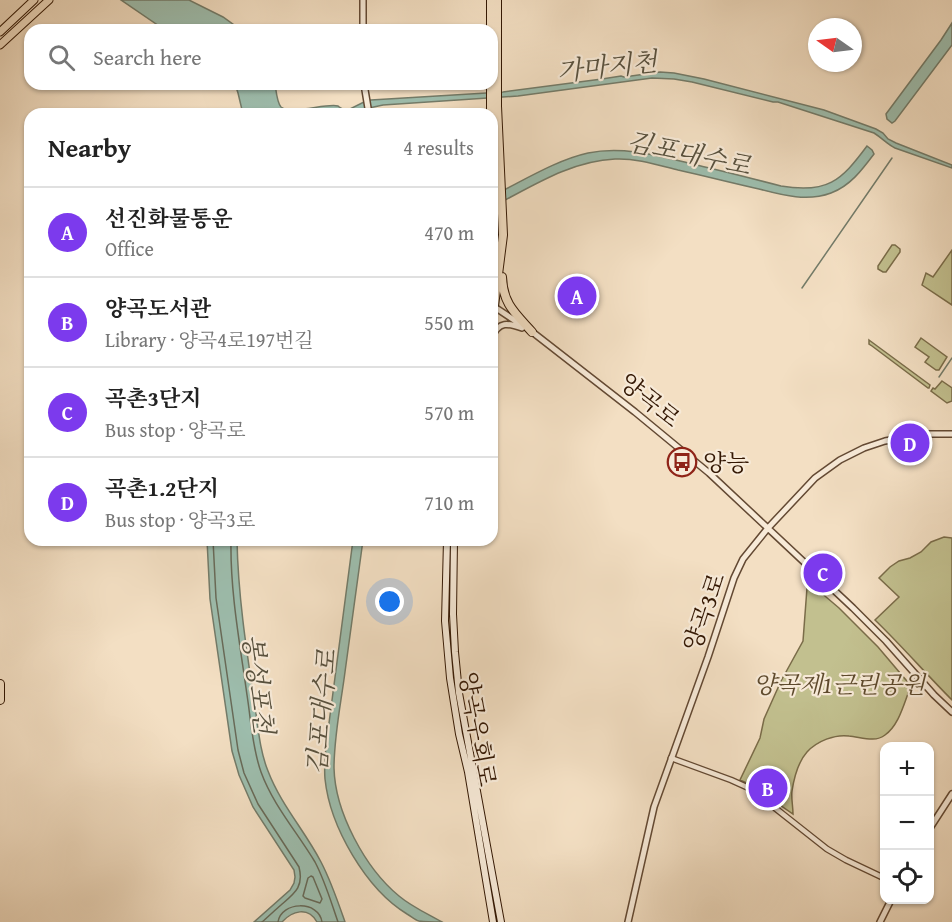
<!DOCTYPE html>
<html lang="en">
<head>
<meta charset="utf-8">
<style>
  :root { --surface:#fff; --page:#f2f2f2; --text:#222; --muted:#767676; --line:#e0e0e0; --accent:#7c3aed }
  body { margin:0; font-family:"Gentium Book Plus","Noto Serif KR",serif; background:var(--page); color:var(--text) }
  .controls { position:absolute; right:18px; bottom:18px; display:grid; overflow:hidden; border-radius:12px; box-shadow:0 2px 4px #0004 }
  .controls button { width:54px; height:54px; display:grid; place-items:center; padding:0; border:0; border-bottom:2px solid var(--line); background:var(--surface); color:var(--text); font:30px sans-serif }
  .compass { position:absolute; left:808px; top:18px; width:54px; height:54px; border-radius:50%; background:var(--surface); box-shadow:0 2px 4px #0004; rotate:284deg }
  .you { position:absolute; left:390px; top:602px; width:21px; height:21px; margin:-15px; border:4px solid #fff; border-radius:50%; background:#1a73e8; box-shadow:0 0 0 9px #1a73e833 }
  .badge { display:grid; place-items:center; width:39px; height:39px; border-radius:50%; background:var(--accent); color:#fff; font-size:20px; font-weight:700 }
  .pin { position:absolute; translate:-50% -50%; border:3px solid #fff; box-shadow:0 2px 6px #0006 }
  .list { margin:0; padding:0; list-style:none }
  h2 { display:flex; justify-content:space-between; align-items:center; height:78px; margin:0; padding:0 24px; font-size:26px }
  h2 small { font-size:20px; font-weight:400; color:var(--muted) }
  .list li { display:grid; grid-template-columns:39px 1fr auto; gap:18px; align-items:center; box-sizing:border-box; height:90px; padding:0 24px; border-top:2px solid var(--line) }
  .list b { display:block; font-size:22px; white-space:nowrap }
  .list p { margin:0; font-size:20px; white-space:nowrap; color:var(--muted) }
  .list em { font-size:20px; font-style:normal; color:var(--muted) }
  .icon { flex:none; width:33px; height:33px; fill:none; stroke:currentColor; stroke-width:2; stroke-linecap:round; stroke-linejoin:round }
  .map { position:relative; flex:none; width:952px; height:922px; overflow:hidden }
  .search { position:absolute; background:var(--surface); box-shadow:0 2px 4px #0004; left:24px; top:24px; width:474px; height:66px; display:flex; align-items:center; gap:15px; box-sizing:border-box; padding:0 21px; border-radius:18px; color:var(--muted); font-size:22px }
  .panel { position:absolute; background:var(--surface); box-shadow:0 2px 4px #0004; left:24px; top:108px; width:474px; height:438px; border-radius:18px }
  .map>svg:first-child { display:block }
  .green { fill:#c2c08f; stroke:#7a6c49; stroke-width:1.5 }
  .water { fill:#9dbdad; stroke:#737b69; stroke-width:1.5 }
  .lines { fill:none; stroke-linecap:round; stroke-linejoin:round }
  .shore { stroke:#686a58; stroke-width:1.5 }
  .stream { stroke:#737b69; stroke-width:1.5 }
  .minor-casing { stroke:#634933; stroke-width:7 }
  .tertiary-casing { stroke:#634933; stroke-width:8 }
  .secondary-casing { stroke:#331703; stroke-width:8 }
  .primary-casing { stroke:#331703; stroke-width:9 }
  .trunk-casing { stroke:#331703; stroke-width:10 }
  .motorway-casing { stroke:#331703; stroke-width:10 }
  .minor { stroke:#f7ead8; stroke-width:4.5 }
  .tertiary { stroke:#f7ead8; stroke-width:5 }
  .secondary { stroke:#f7ead8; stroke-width:6 }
  .primary { stroke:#f3dfc3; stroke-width:7 }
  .trunk { stroke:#f3dfc3; stroke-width:8 }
  .motorway { stroke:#f3dfc3; stroke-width:8 }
  .labels { text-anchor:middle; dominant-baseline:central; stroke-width:4.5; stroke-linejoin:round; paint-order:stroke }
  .street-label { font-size:24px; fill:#331703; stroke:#f7ead8 }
  .poi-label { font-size:24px; fill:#331703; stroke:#f7ead8; text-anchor:start }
  .park-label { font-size:24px; font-style:italic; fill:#5e4a2d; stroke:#f7ead8 }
  .water-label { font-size:26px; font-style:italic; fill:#58513e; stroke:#f7ead8 }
</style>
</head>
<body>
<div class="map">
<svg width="952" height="922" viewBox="0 0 952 922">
  <rect width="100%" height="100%" fill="#f3dfc3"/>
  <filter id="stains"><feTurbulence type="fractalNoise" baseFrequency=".00333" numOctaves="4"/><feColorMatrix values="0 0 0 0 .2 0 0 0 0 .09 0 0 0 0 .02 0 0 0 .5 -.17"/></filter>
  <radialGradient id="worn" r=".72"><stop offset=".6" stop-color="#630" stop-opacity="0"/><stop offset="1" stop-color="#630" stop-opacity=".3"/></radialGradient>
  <path class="green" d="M 892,245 L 895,245 L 900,249 L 900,252 L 886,272 L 883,272 L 878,269 L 878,266 Z
    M 952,250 L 952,305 L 922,285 L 926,273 L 933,277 Z
    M 921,338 L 947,357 L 939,370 L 936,370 L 925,362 L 929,357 L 915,347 Z
    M 869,340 L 930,385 L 929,388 L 928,388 L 872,346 L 869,344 Z
    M 942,381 L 952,388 L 952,401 L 947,403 L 931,391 L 933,388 L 935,389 Z
    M 944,537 L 952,538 L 952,700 C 926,674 902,646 875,620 L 899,597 L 879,578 L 890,567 L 899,561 L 910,558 L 921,552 L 931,542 Z
    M 812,585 L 839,608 L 878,647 L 911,686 C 904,702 900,724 885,735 C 875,743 861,737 849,736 C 835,734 817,741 807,752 C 799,761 794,778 792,791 C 791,798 793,806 793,814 L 751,785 L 740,780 L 760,738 L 764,719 L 781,681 L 803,641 L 807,588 Z"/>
  <path class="water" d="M 121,0 L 189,0 L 223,17 L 241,30 L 165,30 Z
    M 952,23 L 952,45 L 895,121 L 892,123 L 887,119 L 886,114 L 941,40 Z
    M 660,72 L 674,73 L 704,79 L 824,110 L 876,129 L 883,133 L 888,139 L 896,143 L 952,165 L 952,168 L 895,148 C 887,144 882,138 874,133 L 778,102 L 773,102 L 692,82 L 674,79 L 652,78 L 518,96 L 383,105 L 360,110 L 351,114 L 344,114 L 336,112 L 329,114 L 243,114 L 238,93 L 235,84 L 275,84 C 276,90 277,103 281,107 C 292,115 326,103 338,106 C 339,107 346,111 346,111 L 364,102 L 371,100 L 503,92 L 602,79 L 621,76 L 624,77 Z
    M 867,146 L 872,150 L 874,154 C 862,170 850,186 831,193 C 807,202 782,195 759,189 C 732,183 705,176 678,170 C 658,165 636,158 615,159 C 570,161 531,187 492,207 L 492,196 C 521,182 556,160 588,153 C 622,146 655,155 688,163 C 719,170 750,178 781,186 C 827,194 841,181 867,146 Z
    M 207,540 L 237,540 C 238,594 246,647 254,700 C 258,724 259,749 268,771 C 281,805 305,831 321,862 C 331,881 338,902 345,922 L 317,922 C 308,906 292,911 282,922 L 254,922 L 290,890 L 294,883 L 295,877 L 294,870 L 253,807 L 239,775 L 232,751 L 210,599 Z
    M 353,540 L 363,540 C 357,584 351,628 345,672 C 341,703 334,736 334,768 C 335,812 365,868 399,896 C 412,907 428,914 442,922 C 435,922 426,922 419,921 C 415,920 411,916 407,914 C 366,889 330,827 325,779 C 324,768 325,757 326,746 Z"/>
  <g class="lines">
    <path class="shore" d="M 213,540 L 216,598 L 238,750 L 244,773 L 258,804 L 299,867 C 304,887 295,893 281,905 C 275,910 269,916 262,922
      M 231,540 C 230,592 240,644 247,695 C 251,720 252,747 261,772 C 273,805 297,832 315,862 C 325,881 331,902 338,922
      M 311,876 L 313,877 L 322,899 L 320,903 L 305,898 L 303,896 L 308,878 Z
      M 278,922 C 281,901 319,900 322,922"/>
    <path class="stream" d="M 802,288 L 892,158
      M 939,377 L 952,358"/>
    <g class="minor-casing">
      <path id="minor" d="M 671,758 L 731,780 L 751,789 L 827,849 L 846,860 L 884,878"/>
    </g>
    <g class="tertiary-casing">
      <path id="tertiary" d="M 363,0 L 363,30
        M 364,84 L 369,114
        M 493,306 L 523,326
        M 531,331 L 635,412 L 709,473 L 853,608 L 886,641 L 934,695 L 952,712
        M 492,337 C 499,321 508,323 522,328
        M 930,828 L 952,794
        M 628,922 L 654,807 L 708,657 L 734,578 L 743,559 L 768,528 L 815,478 L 840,460 L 864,448 L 885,441 L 923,434 L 952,434
        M 880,922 L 891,900"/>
    </g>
    <g class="secondary-casing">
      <path id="secondary" d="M 492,319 L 494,306
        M 447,540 L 445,621 L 450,678 L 459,734 L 468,772 L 493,922
        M 454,540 L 453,614 L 455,652 L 459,693 L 501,922"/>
    </g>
    <g class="primary-casing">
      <path id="primary" d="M 0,32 L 34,0
        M 0,45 L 49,0"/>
    </g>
    <g class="trunk-casing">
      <path id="trunk" d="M 491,30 L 491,0
        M 491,84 L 491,114
        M 492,198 L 492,265
        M 502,277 C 503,304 515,313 532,332
        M 494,306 L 503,235 L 497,106 L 497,0"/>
    </g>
    <g class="motorway-casing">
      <path id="motorway" d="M 0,684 L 0,700"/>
    </g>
    <use href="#minor" class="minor"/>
    <use href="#tertiary" class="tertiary"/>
    <use href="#secondary" class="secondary"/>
    <use href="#primary" class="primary"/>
    <use href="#trunk" class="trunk"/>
    <use href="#motorway" class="motorway"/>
  </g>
  <defs>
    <g id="bus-ring" transform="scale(1.5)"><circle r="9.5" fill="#f7ead8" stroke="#8f2418" stroke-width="1.5"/><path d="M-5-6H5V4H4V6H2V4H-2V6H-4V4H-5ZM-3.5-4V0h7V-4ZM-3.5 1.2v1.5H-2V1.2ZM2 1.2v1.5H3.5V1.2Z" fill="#8f2418"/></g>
  </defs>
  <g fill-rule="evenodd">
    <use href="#bus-ring" x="682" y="462"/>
  </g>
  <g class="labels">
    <g class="street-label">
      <text transform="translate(650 400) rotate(39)">양곡로</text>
      <text transform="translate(704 612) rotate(-71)">양곡3로</text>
      <text transform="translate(478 729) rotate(80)">양곡우회로</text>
    </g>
    <g class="poi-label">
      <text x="703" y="462">양능</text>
    </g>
    <g class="park-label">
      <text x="839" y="684">양곡제1근린공원</text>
    </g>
    <g class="water-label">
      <text transform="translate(607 66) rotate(-6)">가마지천</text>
      <text transform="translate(689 153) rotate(12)">김포대수로</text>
      <text transform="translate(259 684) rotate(83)">봉성포천</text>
      <text transform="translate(321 712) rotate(-85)">김포대수로</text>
    </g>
  </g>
  <rect width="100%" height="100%" filter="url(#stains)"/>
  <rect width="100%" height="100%" fill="url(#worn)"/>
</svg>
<div class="controls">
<button>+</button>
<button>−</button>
<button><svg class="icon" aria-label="locate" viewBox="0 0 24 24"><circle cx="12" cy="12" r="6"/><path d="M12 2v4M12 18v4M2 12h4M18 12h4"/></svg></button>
</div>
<svg class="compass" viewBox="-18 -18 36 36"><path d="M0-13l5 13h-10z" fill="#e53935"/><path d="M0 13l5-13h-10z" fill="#767676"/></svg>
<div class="you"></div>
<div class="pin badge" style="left:577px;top:296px">A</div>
<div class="pin badge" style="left:768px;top:788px">B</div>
<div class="pin badge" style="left:823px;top:573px">C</div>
<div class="pin badge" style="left:910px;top:443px">D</div>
<div class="search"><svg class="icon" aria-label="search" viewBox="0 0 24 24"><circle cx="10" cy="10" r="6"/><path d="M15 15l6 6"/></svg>Search here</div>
<section class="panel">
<h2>Nearby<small>4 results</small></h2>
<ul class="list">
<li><span class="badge">A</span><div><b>선진화물통운</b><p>Office</p></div><em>470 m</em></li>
<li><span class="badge">B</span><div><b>양곡도서관</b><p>Library · 양곡4로197번길</p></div><em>550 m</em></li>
<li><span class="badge">C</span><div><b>곡촌3단지</b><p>Bus stop · 양곡로</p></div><em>570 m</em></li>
<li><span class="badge">D</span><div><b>곡촌1.2단지</b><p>Bus stop · 양곡3로</p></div><em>710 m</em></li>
</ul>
</section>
</div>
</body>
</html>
